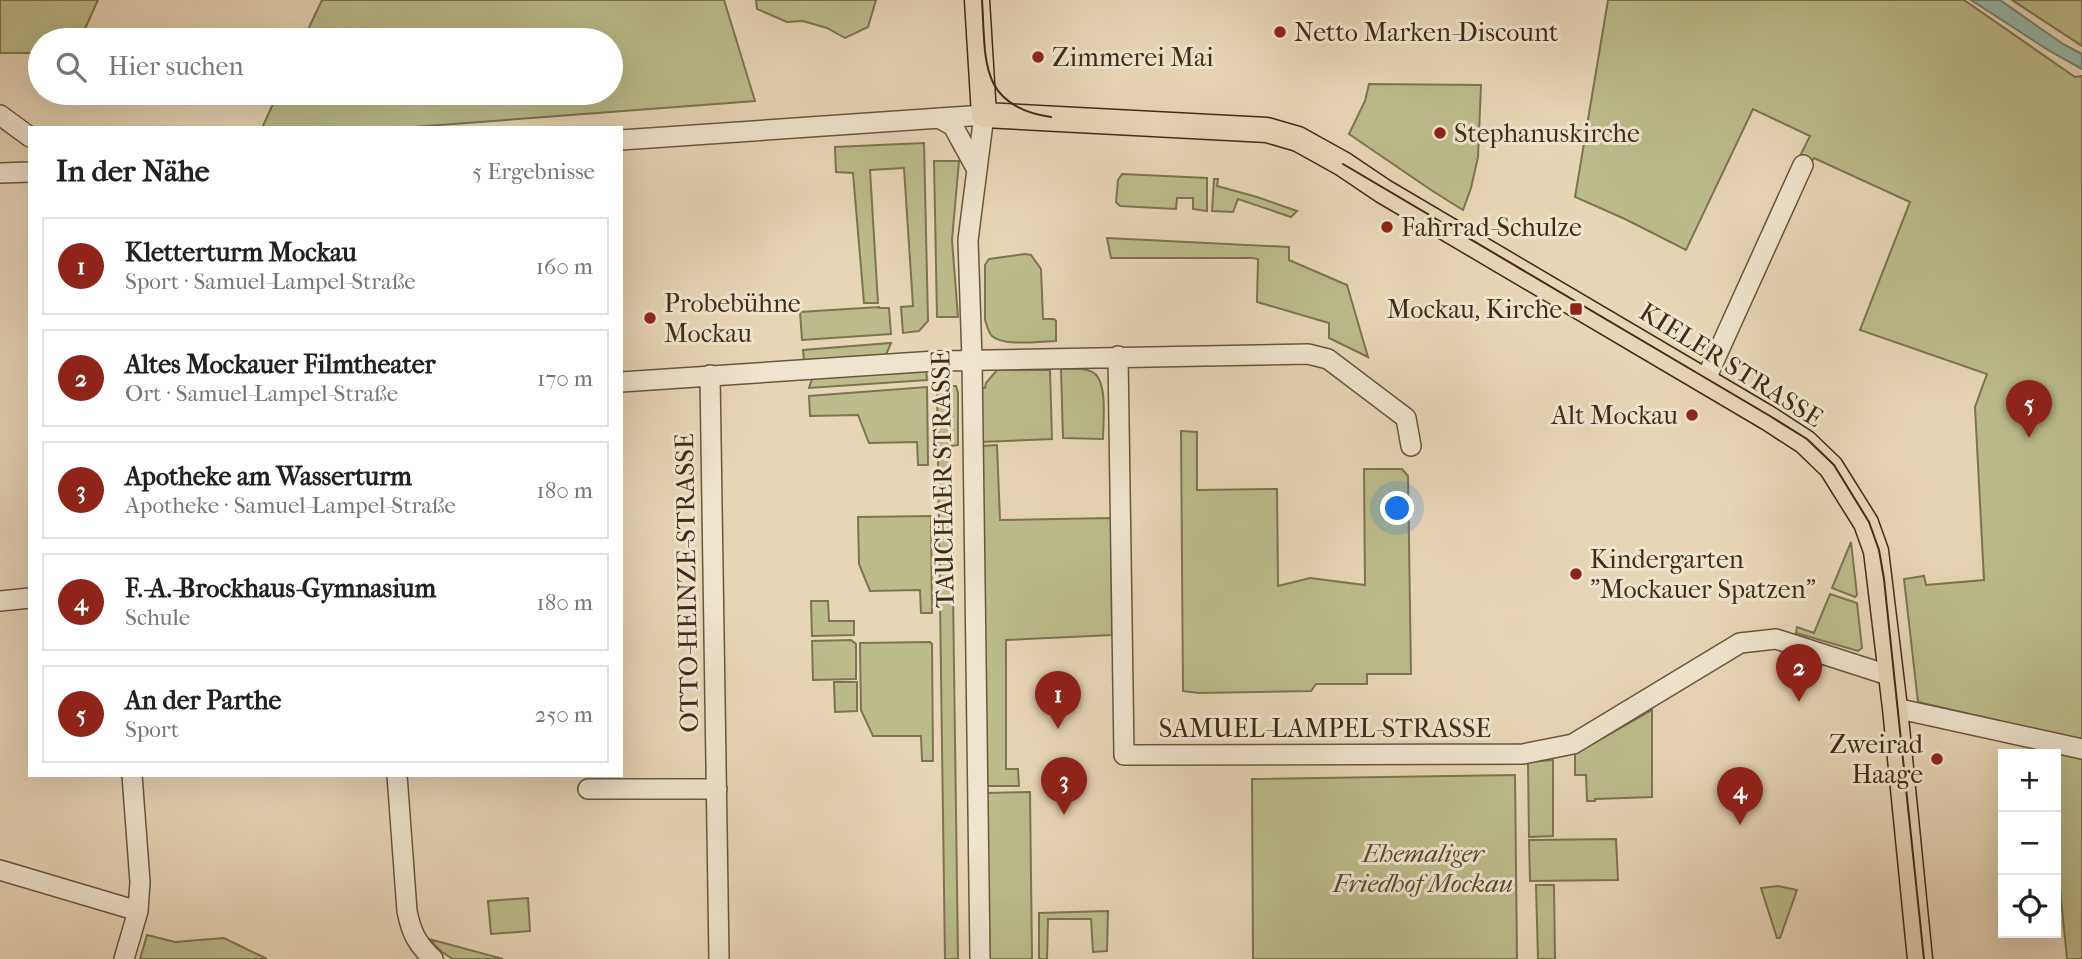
<!DOCTYPE html>
<html lang="de">
<head>
<meta charset="utf-8">
<style>
  :root { --surface:#fff; --page:#f2f2f2; --text:#202124; --muted:#757577; --line:#e0e0e0; --accent:#8f2418 }
  body { margin:0; font-family:"IM FELL French Canon",serif; background:var(--page); color:var(--text) }
  .controls { position:absolute; right:21px; bottom:21px; display:grid; overflow:hidden; border-radius:0px; box-shadow:0 7px 28px #0002 }
  .controls button { width:63px; height:63px; display:grid; place-items:center; padding:0; border:0; border-bottom:2px solid var(--line); background:var(--surface); color:var(--text); font:35px sans-serif }
  .you { position:absolute; left:1398px; top:509px; width:24px; height:24px; margin:-18px; border:5px solid #fff; border-radius:50%; background:#1a73e8; box-shadow:0 0 0 10px #1a73e833 }
  .badge { display:grid; place-items:center; width:46px; height:46px; border-radius:50%; background:var(--accent); color:#fff; font-size:23px; font-weight:700 }
  .pin { position:absolute; translate:-50% -58px; filter:drop-shadow(0 2px 4px #0008) }
  .pin::after { content:''; position:absolute; top:37px; width:24px; height:21px; background:inherit; clip-path:polygon(0 0,100% 0,50% 100%) }
  .list { margin:0; padding:0; list-style:none }
  h2 { display:flex; justify-content:space-between; align-items:center; height:91px; margin:0; padding:0 28px; font-size:30px }
  h2 small { font-size:23px; font-weight:400; color:var(--muted) }
  .list li { display:grid; grid-template-columns:46px 1fr auto; gap:21px; align-items:center; box-sizing:border-box; height:98px; margin:0 14px 14px; padding:0 14px; border:2px solid var(--line); border-radius:0px }
  .list b { display:block; font-size:26px; white-space:nowrap }
  .list p { margin:0; font-size:23px; white-space:nowrap; color:var(--muted) }
  .list em { font-size:23px; font-style:normal; color:var(--muted) }
  .icon { flex:none; width:38px; height:38px; fill:none; stroke:currentColor; stroke-width:2; stroke-linecap:round; stroke-linejoin:round }
  .map { position:relative; flex:none; width:2082px; height:959px; overflow:hidden }
  .search { position:absolute; background:var(--surface); box-shadow:0 7px 28px #0002; left:28px; top:28px; width:595px; height:77px; display:flex; align-items:center; gap:18px; box-sizing:border-box; padding:0 24px; border-radius:38px; color:var(--muted); font-size:26px }
  .panel { position:absolute; background:var(--surface); box-shadow:0 7px 28px #0002; left:28px; top:126px; width:595px; height:651px; border-radius:0px }
  .map>svg:first-child { display:block }
  .green { fill:#bbbc8a; stroke:#7d7451; stroke-width:2 }
  .water { fill:#97b9af; stroke:#748173; stroke-width:2 }
  .lines { fill:none; stroke-linecap:round; stroke-linejoin:round }
  .minor-casing { stroke:#69563f; stroke-width:22 }
  .major-casing { stroke:#3f2c18; stroke-width:27 }
  .minor { stroke:#efe4cf; stroke-width:19 }
  .major { stroke:#e7d6b5; stroke-width:24 }
  .tram { stroke:#3f2c18; stroke-width:2 }
  .poi-dot { fill:#8f2418; stroke:#efe4cf; stroke-width:2.5 }
  .labels { text-anchor:middle; dominant-baseline:central; stroke-width:6; stroke-linejoin:round; paint-order:stroke }
  .poi-label { font-size:26px; fill:#3f2c18; stroke:#efe4cf; text-anchor:start }
  .street-label { font-size:26px; fill:#3f2c18; stroke:#efe4cf }
  .park-label { font-size:26px; font-style:italic; fill:#58492f; stroke:#efe4cf }
</style>
</head>
<body>
<div class="map">
<svg width="2082" height="959" viewBox="0 0 2082 959">
  <rect width="100%" height="100%" fill="#e7d6b5"/>
  <filter id="stains"><feTurbulence type="fractalNoise" baseFrequency=".00286" numOctaves="4"/><feColorMatrix values="0 0 0 0 .2 0 0 0 0 .09 0 0 0 0 .02 0 0 0 .5 -.17"/></filter>
  <radialGradient id="worn" r=".72"><stop offset=".6" stop-color="#630" stop-opacity="0"/><stop offset="1" stop-color="#630" stop-opacity=".3"/></radialGradient>
  <path class="green" d="M 0,0 L 98,0 L 80,40 L 40,40 L 40,53 L 0,53 Z
    M 322,0 L 724,0 L 755,101 L 400,128 L 262,128 L 278,93 L 611,93 L 611,40 L 303,40 Z
    M 756,0 L 876,0 L 868,27 L 845,38 L 827,28 L 803,21 L 787,22 L 757,9 Z
    M 1608,0 L 1964,0 L 2075,77 L 2082,76 L 2082,740 L 1918,702 L 1904,579 L 1924,576 L 1926,585 L 1984,580 L 1975,407 L 1987,374 L 1860,330 L 1910,202 L 1814,158 L 1808,167 L 1797,162 L 1810,136 L 1753,109 L 1686,250 L 1625,219 L 1575,197 Z
    M 2012,0 L 2082,0 L 2082,46 Z
    M 1369,84 L 1481,85 L 1478,157 L 1471,188 L 1463,210 L 1431,190 L 1349,134 L 1365,101 Z
    M 924,143 L 928,321 L 919,331 L 903,333 L 901,307 L 913,306 L 904,168 L 870,170 L 878,303 L 864,303 L 853,173 L 836,172 L 835,147 Z
    M 934,161 L 959,161 L 952,240 L 958,317 L 937,317 Z
    M 1122,174 L 1207,178 L 1207,211 L 1193,209 L 1193,198 L 1177,198 L 1176,209 L 1120,206 L 1116,202 L 1118,180 Z
    M 1214,179 L 1218,179 L 1217,186 L 1257,197 L 1297,211 L 1291,217 L 1238,199 L 1233,212 L 1212,211 Z
    M 1107,238 L 1289,247 L 1289,260 L 1347,285 L 1368,357 L 1329,338 L 1329,323 L 1257,302 L 1258,259 L 1252,258 L 1111,258 Z
    M 1025,254 L 1031,255 L 1041,269 L 1043,319 L 1054,319 L 1056,321 L 1056,341 C 1040,341 1004,347 992,336 C 988,332 987,325 985,320 L 985,265 L 989,259 Z
    M 879,307 L 879,308 L 889,308 L 891,334 L 802,340 L 800,312 Z
    M 891,343 L 886,355 L 804,361 L 803,350 Z
    M 926,368 L 927,380 L 809,388 L 813,376 Z
    M 1061,369 C 1072,369 1085,367 1094,373 C 1108,383 1103,423 1103,439 L 1063,438 Z
    M 997,370 L 1050,370 L 1052,439 L 981,442 L 980,388 L 985,388 L 986,383 Z
    M 937,386 L 956,386 L 958,393 L 958,445 L 951,446 L 958,959 L 945,959 Z
    M 927,387 L 928,465 L 918,465 L 917,442 L 869,443 L 858,415 L 810,416 L 809,396 Z
    M 1181,431 L 1197,432 L 1197,490 L 1277,489 L 1278,586 L 1310,578 L 1365,585 L 1364,469 L 1402,469 L 1408,476 L 1411,674 L 1367,674 L 1367,684 L 1316,684 L 1311,691 L 1199,693 L 1183,691 Z
    M 997,445 L 1000,520 L 1111,518 L 1112,635 L 1006,640 L 1006,769 L 1018,769 L 1019,786 L 985,786 L 981,446 Z
    M 931,516 L 932,613 L 921,613 L 920,590 L 870,591 L 859,564 L 858,517 Z
    M 1851,542 L 1857,595 L 1855,597 L 1832,588 Z
    M 1830,594 L 1857,603 L 1862,648 L 1858,651 L 1796,633 L 1797,627 L 1814,633 Z
    M 811,601 L 828,601 L 829,621 L 854,621 L 854,635 L 812,636 Z
    M 851,640 L 856,644 L 856,679 L 813,680 L 812,641 Z
    M 930,642 L 932,644 L 933,761 L 922,761 L 921,736 L 873,736 L 861,710 L 860,643 Z
    M 834,682 L 857,682 L 857,711 L 835,712 Z
    M 1652,710 L 1652,797 L 1595,799 L 1595,801 L 1587,801 L 1586,775 L 1575,775 L 1575,754 Z
    M 2046,750 L 2082,758 L 2082,959 L 2067,959 L 2056,848 L 2056,754 L 2046,754 Z
    M 1553,760 L 1553,836 L 1529,837 L 1528,762 Z
    M 1515,775 L 1517,959 L 1253,959 L 1252,779 Z
    M 1030,792 L 1032,959 L 988,959 L 986,793 Z
    M 1616,839 L 1618,880 L 1530,881 L 1529,840 Z
    M 1536,885 L 1554,885 L 1555,959 L 1538,959 Z
    M 1778,886 L 1797,890 L 1780,938 L 1777,938 L 1761,888 Z
    M 528,898 L 530,931 L 491,934 L 488,901 Z
    M 1108,911 L 1107,951 L 1093,952 L 1091,919 L 1048,919 L 1047,959 L 1039,959 L 1039,913 Z
    M 147,935 L 175,942 L 224,938 L 267,959 L 140,959 Z
    M 429,939 L 503,959 L 453,959 L 442,952 Z"/>
  <path class="water" d="M 1971,0 L 2000,0 L 2063,44 L 2082,54 L 2082,69 L 2048,50 Z"/>
  <g class="lines">
    <g class="minor-casing">
      <path id="minor" d="M 0,115 L 30,137
        M 939,118 L 953,126 L 976,168
        M 621,140 L 984,115 L 968,240 L 972,359 L 980,959
        M 0,173 L 30,172
        M 1118,356 L 1124,755 L 1523,754 L 1573,744 L 1740,643 L 1776,639 L 1891,676
        M 710,375 L 719,959
        M 1705,381 L 1803,165
        M 621,382 L 935,361 L 1308,354 L 1328,359 L 1406,418 L 1411,446
        M 0,601 L 30,598
        M 1895,708 L 2082,749
        M 397,775 L 407,911 C 411,932 417,944 433,959
        M 588,789 L 717,789
        M 0,870 L 138,911
        M 124,959 L 138,911 L 140,882 L 132,775"/>
    </g>
    <g class="major-casing">
      <path id="major" d="M 977,0 L 984,115 L 1267,130 L 1298,139 L 1343,164 L 1383,191 L 1768,418 L 1805,442 L 1831,467 L 1866,523 L 1876,551 L 1895,708 L 1920,959"/>
    </g>
    <use href="#minor" class="minor"/>
    <use href="#major" class="major"/>
    <path class="tram" d="M 982,0 C 986,60 978,106 1051,117
      M 1343,164 L 1770,416 L 1807,439 L 1834,465 L 1869,522 L 1879,550 L 1884,579 L 1924,959"/>
  </g>
  <g class="poi-dot">
    <circle cx="1280" cy="32" r="7"/>
    <circle cx="1038" cy="57" r="7"/>
    <circle cx="1440" cy="133" r="7"/>
    <circle cx="1387" cy="227" r="7"/>
    <rect x="1569" y="302" width="14" height="14" rx="3.5"/>
    <circle cx="650" cy="318" r="7"/>
    <circle cx="1692" cy="415" r="7"/>
    <circle cx="1576" cy="574" r="7"/>
    <circle cx="1937" cy="759" r="7"/>
  </g>
  <g class="labels">
    <g class="poi-label">
      <text x="1294" y="32">Netto Marken-Discount</text>
      <text x="1052" y="57">Zimmerei Mai</text>
      <text x="1454" y="133">Stephanuskirche</text>
      <text x="1401" y="227">Fahrrad-Schulze</text>
      <text x="664" y="303">Probebühne<tspan x="664" dy="30">Mockau</tspan></text>
      <text x="1562" y="309" text-anchor="end">Mockau, Kirche</text>
      <text x="1678" y="415" text-anchor="end">Alt Mockau</text>
      <text x="1590" y="559">Kindergarten<tspan x="1590" dy="30">"Mockauer Spatzen"</tspan></text>
      <text x="1923" y="744" text-anchor="end">Zweirad<tspan x="1923" dy="30">Haage</tspan></text>
    </g>
    <g class="street-label">
      <text transform="translate(1731 365) rotate(32)">KIELER STRASSE</text>
      <text transform="translate(943 479) rotate(-91)">TAUCHAER STRASSE</text>
      <text transform="translate(687 583) rotate(-91)">OTTO-HEINZE-STRASSE</text>
      <text x="1325" y="728">SAMUEL-LAMPEL-STRASSE</text>
    </g>
    <g class="park-label">
      <text x="1423" y="853">Ehemaliger<tspan x="1423" dy="30">Friedhof Mockau</tspan></text>
    </g>
  </g>
  <rect width="100%" height="100%" filter="url(#stains)"/>
  <rect width="100%" height="100%" fill="url(#worn)"/>
</svg>
<div class="controls">
<button>+</button>
<button>−</button>
<button><svg class="icon" aria-label="locate" viewBox="0 0 24 24"><circle cx="12" cy="12" r="6"/><path d="M12 2v4M12 18v4M2 12h4M18 12h4"/></svg></button>
</div>
<div class="you"></div>
<div class="pin badge" style="left:1058px;top:729px">1</div>
<div class="pin badge" style="left:1799px;top:702px">2</div>
<div class="pin badge" style="left:1064px;top:815px">3</div>
<div class="pin badge" style="left:1740px;top:825px">4</div>
<div class="pin badge" style="left:2029px;top:438px">5</div>
<div class="search"><svg class="icon" aria-label="search" viewBox="0 0 24 24"><circle cx="10" cy="10" r="6"/><path d="M15 15l6 6"/></svg>Hier suchen</div>
<section class="panel">
<h2>In der Nähe<small>5 Ergebnisse</small></h2>
<ul class="list">
<li><span class="badge">1</span><div><b>Kletterturm Mockau</b><p>Sport · Samuel-Lampel-Straße</p></div><em>160 m</em></li>
<li><span class="badge">2</span><div><b>Altes Mockauer Filmtheater</b><p>Ort · Samuel-Lampel-Straße</p></div><em>170 m</em></li>
<li><span class="badge">3</span><div><b>Apotheke am Wasserturm</b><p>Apotheke · Samuel-Lampel-Straße</p></div><em>180 m</em></li>
<li><span class="badge">4</span><div><b>F.-A.-Brockhaus-Gymnasium</b><p>Schule</p></div><em>180 m</em></li>
<li><span class="badge">5</span><div><b>An der Parthe</b><p>Sport</p></div><em>250 m</em></li>
</ul>
</section>
</div>
</body>
</html>
